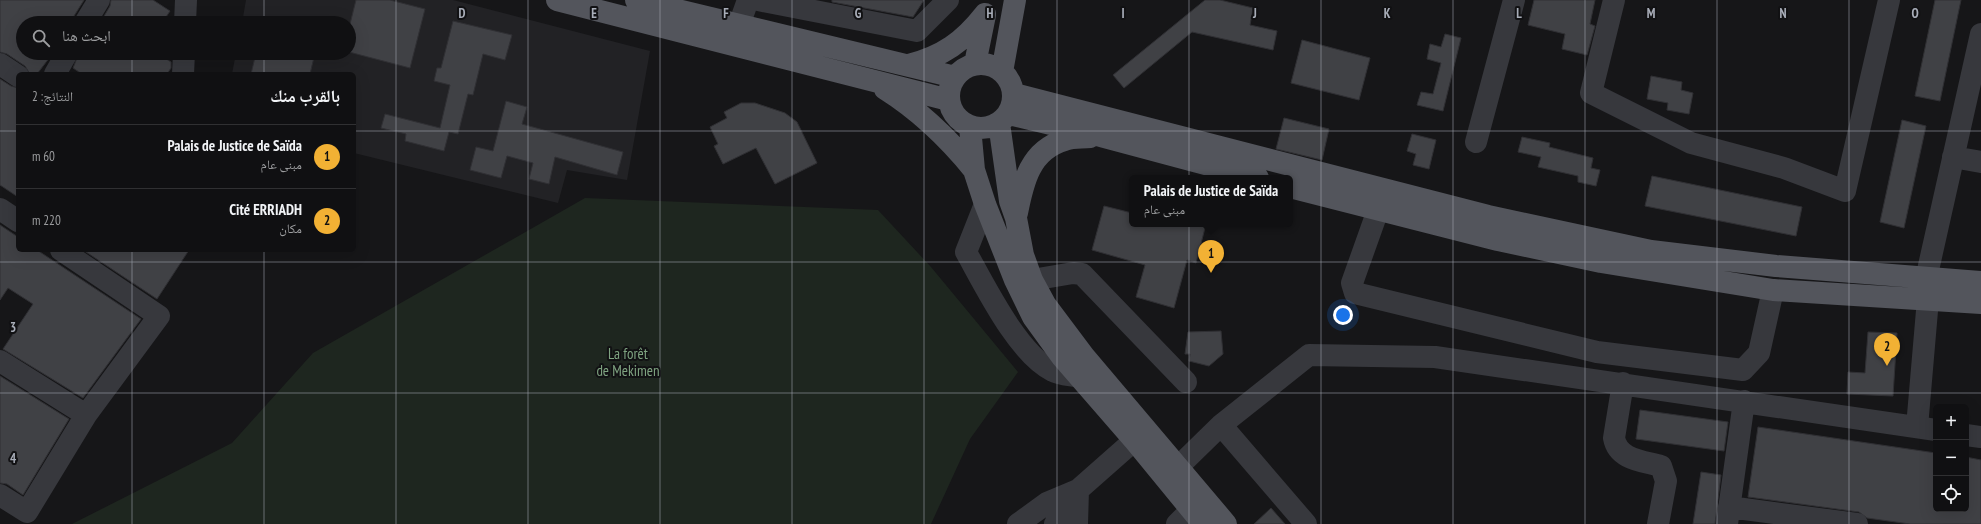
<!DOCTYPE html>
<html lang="ar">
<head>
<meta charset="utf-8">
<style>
  :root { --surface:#101012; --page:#19191b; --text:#f1f3f6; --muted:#9c9d9f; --line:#303032; --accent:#f2b134 }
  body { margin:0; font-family:"PT Sans Narrow","Noto Naskh Arabic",sans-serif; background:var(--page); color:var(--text); direction:rtl }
  .controls { position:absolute; right:12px; bottom:12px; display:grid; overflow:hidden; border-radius:6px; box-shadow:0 4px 16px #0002 }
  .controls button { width:36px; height:36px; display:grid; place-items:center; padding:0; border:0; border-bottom:1px solid var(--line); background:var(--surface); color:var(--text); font:20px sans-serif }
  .you { position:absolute; left:1343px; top:315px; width:14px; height:14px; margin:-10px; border:3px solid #fff; border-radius:50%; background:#1a73e8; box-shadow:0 0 0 6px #1a73e833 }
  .badge { display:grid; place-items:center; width:26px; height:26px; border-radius:50%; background:var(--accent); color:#111; font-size:13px; font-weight:700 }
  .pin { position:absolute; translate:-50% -33px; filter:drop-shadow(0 1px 2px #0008) }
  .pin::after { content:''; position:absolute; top:21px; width:14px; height:12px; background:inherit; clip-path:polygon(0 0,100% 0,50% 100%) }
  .popup { position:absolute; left:1129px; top:175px; width:164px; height:52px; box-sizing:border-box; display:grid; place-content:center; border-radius:6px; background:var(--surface); filter:drop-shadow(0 1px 3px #0005); font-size:13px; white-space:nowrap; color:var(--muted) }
  .popup b { font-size:15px; color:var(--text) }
  .popup::after { content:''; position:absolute; left:50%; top:100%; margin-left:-8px; border:8px solid transparent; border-top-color:var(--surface) }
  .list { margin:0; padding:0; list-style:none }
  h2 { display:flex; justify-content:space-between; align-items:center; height:52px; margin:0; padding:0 16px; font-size:17px }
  h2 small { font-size:13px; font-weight:400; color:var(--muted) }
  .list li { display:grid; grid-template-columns:26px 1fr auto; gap:12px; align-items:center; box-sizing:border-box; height:64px; padding:0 16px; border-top:1px solid var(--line) }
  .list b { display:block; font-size:15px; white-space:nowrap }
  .list p { margin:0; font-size:13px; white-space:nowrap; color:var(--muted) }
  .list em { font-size:13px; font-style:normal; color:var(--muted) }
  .icon { flex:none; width:22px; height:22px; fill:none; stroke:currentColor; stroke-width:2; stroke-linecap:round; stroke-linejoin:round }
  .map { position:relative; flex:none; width:1981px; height:524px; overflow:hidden; direction:ltr }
  .search { position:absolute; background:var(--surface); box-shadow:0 4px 16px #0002; left:16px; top:16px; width:340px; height:44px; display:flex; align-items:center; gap:10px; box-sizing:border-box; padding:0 14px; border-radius:22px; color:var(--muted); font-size:15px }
  .panel { position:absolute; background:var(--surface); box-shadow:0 4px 16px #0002; left:16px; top:72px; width:340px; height:180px; border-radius:6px; direction:rtl }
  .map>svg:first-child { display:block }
  .built { fill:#222225 }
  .green { fill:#1e261f }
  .building { fill:#404145; stroke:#303034 }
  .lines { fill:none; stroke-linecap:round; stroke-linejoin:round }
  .minor { stroke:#37383d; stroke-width:22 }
  .major { stroke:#53555c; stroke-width:22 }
  .grid { fill:none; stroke:#a8adb8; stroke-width:1; stroke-opacity:0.55 }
  .labels { text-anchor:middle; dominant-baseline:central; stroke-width:4; stroke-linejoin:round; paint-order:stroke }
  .park-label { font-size:15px; fill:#7fa381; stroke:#111113 }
  .grid-label { font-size:13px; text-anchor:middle; font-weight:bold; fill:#a8adb8; stroke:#111113; stroke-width:4; stroke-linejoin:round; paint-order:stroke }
</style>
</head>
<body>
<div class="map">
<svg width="1981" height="524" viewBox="0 0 1981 524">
  <rect width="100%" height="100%" fill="#161618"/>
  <path class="built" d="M 246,0 L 453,0 L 650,51 L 627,180 L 567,170 L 558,203 L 354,153 L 354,74 L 232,74 L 236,53 L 349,53 L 349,23 L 242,23 Z"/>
  <path class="green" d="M 585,198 L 878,210 L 931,267 L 1018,372 L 970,439 L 931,524 L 72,524 L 232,443 L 313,353 Z"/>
  <path class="building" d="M 0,0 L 84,0 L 74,16 L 73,23 L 23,23 L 23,53 L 53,53 L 37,74 L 30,74 L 25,66 L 7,54 L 0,52 Z
    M 111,0 L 153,0 L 170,11 L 162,23 L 100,23 L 110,6 Z
    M 356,0 L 390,0 L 425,9 L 410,68 L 349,52 L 349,28 Z
    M 832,0 L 924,0 L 913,17 L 832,2 Z
    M 1205,0 L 1220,0 L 1253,8 L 1250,25 L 1277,31 L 1273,50 L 1192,32 L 1124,88 L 1113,75 Z
    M 1534,0 L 1595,0 L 1590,24 L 1595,26 L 1587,55 L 1562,49 L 1565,34 L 1528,25 Z
    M 1935,0 L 1961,0 L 1940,101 L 1915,96 Z
    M 453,21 L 512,35 L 505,60 L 483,54 L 473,95 L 468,94 L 458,134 L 449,132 L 444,151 L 405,141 L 406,134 L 381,128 L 385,114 L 440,128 L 450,85 L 434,81 L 437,68 L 441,68 Z
    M 1445,34 L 1461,38 L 1443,111 L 1417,105 L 1421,92 L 1433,94 L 1441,63 L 1427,59 L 1430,44 L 1441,47 Z
    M 1302,40 L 1370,58 L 1359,100 L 1291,83 Z
    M 79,53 L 157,53 L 171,62 L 171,68 L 167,74 L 82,74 L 73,68 Z
    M 256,53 L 315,53 L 310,74 L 251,74 Z
    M 1651,76 L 1682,82 L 1681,90 L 1693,93 L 1689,114 L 1667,110 L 1668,103 L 1647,99 Z
    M 0,79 L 11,86 L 18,88 L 18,197 L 0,185 Z
    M 506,101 L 527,107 L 522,124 L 623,152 L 617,175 L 555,157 L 549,184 L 529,179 L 533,163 L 507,156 L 501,178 L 470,170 L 476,147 L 493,151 Z
    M 741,103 L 755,103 L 785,113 L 797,122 L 817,163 L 775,184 L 756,148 L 723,164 L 714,146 L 718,144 L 710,127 L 727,118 L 724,112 Z
    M 1284,118 L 1329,129 L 1322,160 L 1276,149 Z
    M 1902,120 L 1926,126 L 1904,228 L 1880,222 Z
    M 1412,134 L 1436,140 L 1429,169 L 1413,165 L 1416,154 L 1407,151 Z
    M 1522,137 L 1550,143 L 1549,147 L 1593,158 L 1591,168 L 1600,170 L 1596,186 L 1578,182 L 1578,176 L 1538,167 L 1541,157 L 1518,152 Z
    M 1652,176 L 1802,207 L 1796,236 L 1645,206 Z
    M 1104,206 L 1132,213 L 1132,224 L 1206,224 L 1196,263 L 1187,260 L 1174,308 L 1136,297 L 1145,265 L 1092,250 Z
    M 0,225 L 18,237 L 18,250 L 37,250 L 141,319 L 83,398 L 3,349 L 33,304 L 8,288 L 0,300 Z
    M 83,250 L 189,250 L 157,299 Z
    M 1221,331 L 1223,354 L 1209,366 L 1189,361 L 1190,354 L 1185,354 L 1188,332 Z
    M 1868,332 L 1897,333 L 1893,396 L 1847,394 L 1848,372 L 1865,373 Z
    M 0,376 L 69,419 L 23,495 L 7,484 L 0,483 Z
    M 1640,410 L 1728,422 L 1724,451 L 1636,439 Z
    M 1758,427 L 1936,453 L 1936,509 L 1966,509 L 1966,457 L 1981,460 L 1981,524 L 1910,524 L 1867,518 L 1859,512 L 1748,497 Z
    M 1701,472 L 1721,475 L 1715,524 L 1693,524 Z
    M 1271,508 L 1285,524 L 1254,524 Z"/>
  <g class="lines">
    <path class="minor" d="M 758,0 L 917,31 L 948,0
      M 1614,0 L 1591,93 L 1691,143 L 1784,168 L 1845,191 L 1889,0
      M 85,23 L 99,0
      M 185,23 L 186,0
      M 733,42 L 748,0
      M 0,64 L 18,76
      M 55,74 L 67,53
      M 183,74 L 184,53
      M 1476,142 L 1514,0
      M 1953,157 L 1981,162
      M 985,204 L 966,252 C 985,286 1018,354 1053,371 C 1060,375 1071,375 1080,377
      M 0,209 L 18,221
      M 1378,210 L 1352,283 L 1355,293 L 1597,352 L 1743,370 L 1759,353 L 1773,290
      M 1032,280 L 1073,273 L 1082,274 L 1186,382
      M 0,361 L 86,415
      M 1623,383 L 1614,438 C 1618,460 1643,461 1661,466 L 1666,481 L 1658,524
      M 1221,425 L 1306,524
      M 1917,427 L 1928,299 L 1926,279 L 1981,34
      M 1966,435 L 1981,437
      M 1177,468 L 1221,425 L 1309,355 L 1435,357 L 1936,430
      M 0,495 L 27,512 L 86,415 L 159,316 L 61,250
      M 1729,507 L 1857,524
      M 1018,524 L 1047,503 L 1078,490
      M 1055,524 L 1078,490 L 1146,430
      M 1077,524 L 1078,490
      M 1177,524 L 1191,510
      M 1727,524 L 1744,401"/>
    <path class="major" d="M 557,0 L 949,100
      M 636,0 L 955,77
      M949 96a32 32 0 1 1 64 0a32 32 0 1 1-64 0Z
      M 975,64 L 985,15
      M 909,65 C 943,56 963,42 985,14
      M 1002,72 L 1015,0
      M 885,89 C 920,111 948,138 974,170
      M 1014,94 L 1488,216 L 1651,251 L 1776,266 L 1981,282
      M 1009,114 L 1101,136 L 1258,178
      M 999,123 L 1010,201 L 1016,218 L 1023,255 L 1032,280 L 1045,304 L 1084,356 L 1226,524
      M 970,127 L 974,170 L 985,204 L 1015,280 L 1033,317 L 1062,357 L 1135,441 L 1203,524
      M 1290,187 L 1498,240 L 1601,262 L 1773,290 L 1981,303
      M 1017,213 C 1023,182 1030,150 1065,140 C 1072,137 1082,138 1090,137"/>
  </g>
  <path class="grid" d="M 132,0 L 132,23M 264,0 L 264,23M 396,0 L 396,524M 528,0 L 528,524M 660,0 L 660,524M 792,0 L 792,524M 924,0 L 924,524M 1057,0 L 1057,524M 1189,0 L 1189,524M 1321,0 L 1321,524M 1453,0 L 1453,524M 1585,0 L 1585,524M 1717,0 L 1717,524M 1849,0 L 1849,524M 132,53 L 132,74M 264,53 L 264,74M 0,131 L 18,131M 354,131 L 1981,131M 132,250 L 132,524M 264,250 L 264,524M 0,262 L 1981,262M 0,393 L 1981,393"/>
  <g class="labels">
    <g class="park-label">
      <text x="628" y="353">La forêt<tspan x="628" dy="17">de Mekimen</tspan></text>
    </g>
  </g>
  <g class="grid-label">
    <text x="462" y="18">D</text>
    <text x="594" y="18">E</text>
    <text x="726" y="18">F</text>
    <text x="858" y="18">G</text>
    <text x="990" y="18">H</text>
    <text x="1123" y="18">I</text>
    <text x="1255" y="18">J</text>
    <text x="1387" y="18">K</text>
    <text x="1519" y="18">L</text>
    <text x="1651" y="18">M</text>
    <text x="1783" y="18">N</text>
    <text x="1915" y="18">O</text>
    <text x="13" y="332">3</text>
    <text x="13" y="463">4</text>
  </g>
</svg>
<div class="controls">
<button>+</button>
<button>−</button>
<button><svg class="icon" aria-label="locate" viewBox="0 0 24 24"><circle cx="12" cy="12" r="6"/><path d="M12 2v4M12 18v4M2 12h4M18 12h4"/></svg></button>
</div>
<div class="you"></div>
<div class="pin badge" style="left:1211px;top:273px">1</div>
<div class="popup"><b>Palais de Justice de Saïda</b>مبنى عام</div>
<div class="pin badge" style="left:1887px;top:366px">2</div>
<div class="search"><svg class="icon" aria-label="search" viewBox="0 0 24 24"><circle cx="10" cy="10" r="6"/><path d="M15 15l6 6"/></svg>ابحث هنا</div>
<section class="panel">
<h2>بالقرب منك<small>النتائج: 2</small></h2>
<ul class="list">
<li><span class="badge">1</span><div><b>Palais de Justice de Saïda</b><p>مبنى عام</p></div><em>60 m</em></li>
<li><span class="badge">2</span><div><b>Cité ERRIADH</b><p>مكان</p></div><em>220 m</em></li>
</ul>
</section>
</div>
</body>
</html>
